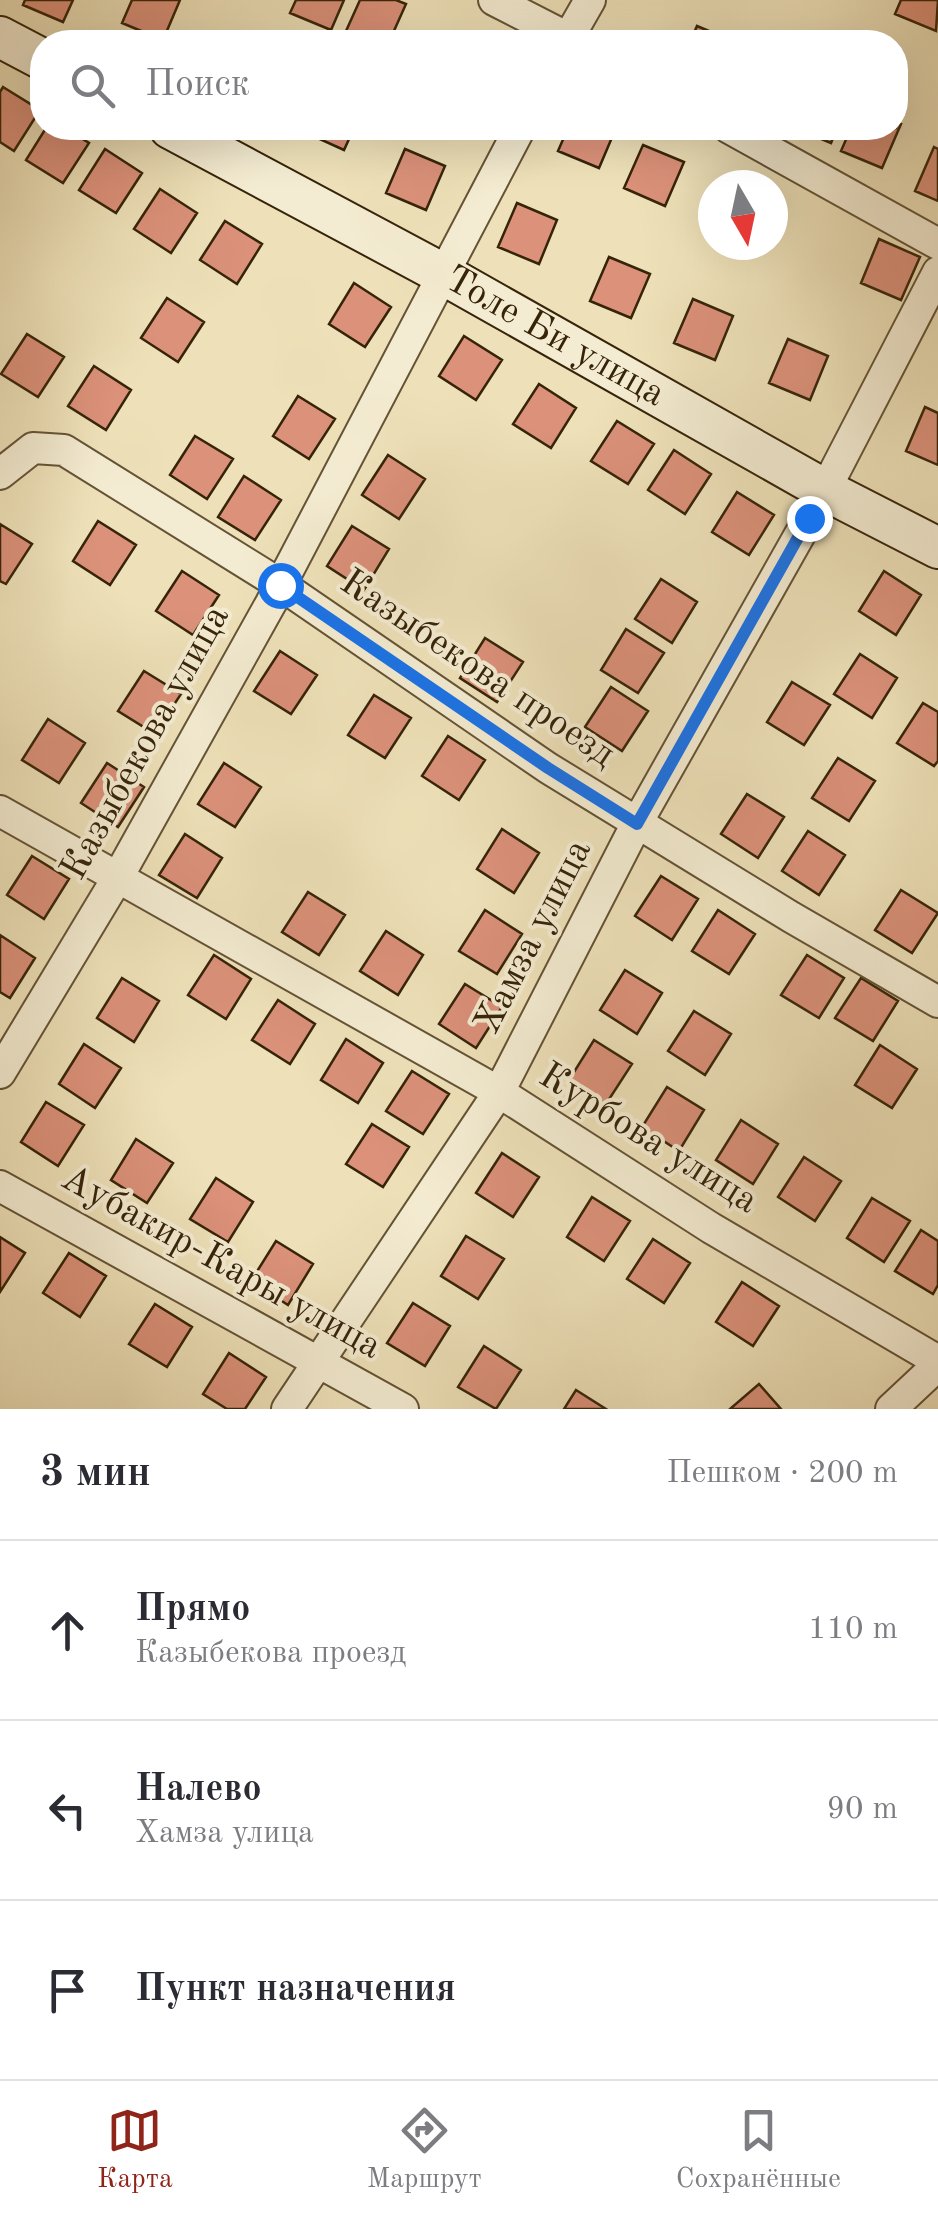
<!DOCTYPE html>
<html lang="ru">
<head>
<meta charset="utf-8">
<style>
  :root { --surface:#fff; --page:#f7f7f7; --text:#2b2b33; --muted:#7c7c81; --line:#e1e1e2; --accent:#8f2418 }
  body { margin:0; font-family:"Old Standard TT",serif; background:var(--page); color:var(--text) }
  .compass { position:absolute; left:698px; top:170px; width:90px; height:90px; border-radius:50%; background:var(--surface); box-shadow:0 10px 40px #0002; rotate:171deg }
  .stop { position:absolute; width:30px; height:30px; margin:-22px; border:8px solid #1a73e8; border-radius:50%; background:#fff }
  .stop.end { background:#1a73e8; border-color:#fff; box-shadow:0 2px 10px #0008 }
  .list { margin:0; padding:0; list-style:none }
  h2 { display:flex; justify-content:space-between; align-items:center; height:130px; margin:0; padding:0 40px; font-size:42px }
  h2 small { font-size:32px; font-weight:400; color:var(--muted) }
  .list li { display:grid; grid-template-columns:65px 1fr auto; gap:30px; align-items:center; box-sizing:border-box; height:180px; padding:0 40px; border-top:2px solid var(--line) }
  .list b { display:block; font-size:38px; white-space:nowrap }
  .list p { margin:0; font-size:32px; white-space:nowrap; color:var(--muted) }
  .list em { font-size:32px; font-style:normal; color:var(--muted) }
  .icon { flex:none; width:55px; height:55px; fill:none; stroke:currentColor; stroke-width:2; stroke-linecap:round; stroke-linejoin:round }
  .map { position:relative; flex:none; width:938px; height:1409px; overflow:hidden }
  .search { position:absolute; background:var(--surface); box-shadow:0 10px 40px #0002; left:30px; right:30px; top:30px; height:110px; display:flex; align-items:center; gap:25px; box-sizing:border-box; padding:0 35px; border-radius:40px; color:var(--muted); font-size:38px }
  .sheet { height:670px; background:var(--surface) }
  nav { display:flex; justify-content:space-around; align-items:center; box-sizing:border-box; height:140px; border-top:2px solid var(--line); background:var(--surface); font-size:28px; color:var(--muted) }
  nav a { display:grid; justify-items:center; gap:5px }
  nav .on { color:var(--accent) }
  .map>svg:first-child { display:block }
  .building { fill:#db917a; stroke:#362409; stroke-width:2.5 }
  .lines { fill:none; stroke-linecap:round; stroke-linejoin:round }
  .street-casing { stroke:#645335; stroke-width:34 }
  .secondary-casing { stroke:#362409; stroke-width:44 }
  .street { stroke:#f4ecd2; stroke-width:30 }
  .secondary { stroke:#f4ecd2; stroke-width:40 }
  .route { stroke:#1a73e8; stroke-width:12 }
  .labels { text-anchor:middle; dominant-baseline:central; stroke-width:8; stroke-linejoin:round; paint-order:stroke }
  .street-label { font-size:38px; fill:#362409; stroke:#f4ecd2 }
</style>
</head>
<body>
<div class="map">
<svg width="938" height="1409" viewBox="0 0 938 1409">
  <rect width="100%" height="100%" fill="#eee1b9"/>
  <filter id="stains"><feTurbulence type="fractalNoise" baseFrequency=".002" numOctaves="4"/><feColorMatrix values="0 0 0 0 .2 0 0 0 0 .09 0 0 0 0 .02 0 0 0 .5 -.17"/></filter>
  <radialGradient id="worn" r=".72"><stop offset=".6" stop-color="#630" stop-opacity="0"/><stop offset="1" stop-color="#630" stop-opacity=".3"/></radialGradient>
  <path class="building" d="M 25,0 L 73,0 L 63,22 L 23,5 Z
    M 132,0 L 180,0 L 163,40 L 122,23 Z
    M 296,0 L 344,0 L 331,30 L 290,13 Z
    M 360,0 L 396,0 L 406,4 L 389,42 L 374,42 L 346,31 Z
    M 901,0 L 938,0 L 936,31 L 895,14 Z
    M 697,26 L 735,42 L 690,42 Z
    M 3,87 L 40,110 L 14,151 L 0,142 L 0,92 Z
    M 896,122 L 901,124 L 882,168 L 841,151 L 851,128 L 896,128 Z
    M 46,128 L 65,128 L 89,143 L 63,183 L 26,160 Z
    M 306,128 L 354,128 L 344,150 L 304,132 Z
    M 568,128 L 616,128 L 599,168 L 558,151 Z
    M 795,128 L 837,128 L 831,143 Z
    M 643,145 L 684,162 L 665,206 L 624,188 Z
    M 934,147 L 938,149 L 938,201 L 915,191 Z
    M 105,149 L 142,173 L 116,213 L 79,190 Z
    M 405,149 L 445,166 L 426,210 L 386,193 Z
    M 160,189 L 197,213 L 171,253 L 134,229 Z
    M 517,203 L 557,220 L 539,264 L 498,247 Z
    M 225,221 L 262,244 L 237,284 L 200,260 Z
    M 879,239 L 920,257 L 901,300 L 861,283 Z
    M 609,257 L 650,274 L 631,318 L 590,301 Z
    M 354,283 L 391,307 L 365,347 L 329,324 Z
    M 167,298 L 204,322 L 178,362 L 141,338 Z
    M 693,299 L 733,316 L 715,360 L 674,343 Z
    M 27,334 L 64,357 L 38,397 L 1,374 Z
    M 464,336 L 502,360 L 476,400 L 439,376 Z
    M 788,339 L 828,356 L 810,400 L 769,383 Z
    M 94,366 L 131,390 L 106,430 L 68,406 Z
    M 539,384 L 576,408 L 551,448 L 513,424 Z
    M 298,396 L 335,419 L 309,459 L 273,436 Z
    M 925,407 L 938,413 L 938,465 L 906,451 Z
    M 617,421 L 654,444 L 628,484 L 591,461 Z
    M 195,436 L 233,459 L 207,499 L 170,475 Z
    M 674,450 L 711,474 L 685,514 L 648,490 Z
    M 388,455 L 425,479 L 399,519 L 362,495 Z
    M 244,476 L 281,500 L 255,540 L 218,517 Z
    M 737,492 L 774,515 L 749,555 L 712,532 Z
    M 98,521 L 136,545 L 110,585 L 73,561 Z
    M 0,524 L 32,544 L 6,584 L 0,581 Z
    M 352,526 L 389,549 L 364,590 L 327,566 Z
    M 182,571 L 219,595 L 193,635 L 156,611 Z
    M 884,571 L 921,595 L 896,635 L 859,611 Z
    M 661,579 L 697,602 L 672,643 L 635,619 Z
    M 626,629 L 664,653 L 638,693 L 601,670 Z
    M 485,638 L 523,662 L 497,702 L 460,678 Z
    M 280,651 L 317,675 L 291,714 L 254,691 Z
    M 860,654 L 897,678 L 872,718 L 834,694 Z
    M 144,671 L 181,694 L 155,734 L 118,711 Z
    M 792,682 L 830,705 L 804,745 L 767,722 Z
    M 611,687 L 648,711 L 622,751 L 585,727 Z
    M 374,695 L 411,718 L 385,758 L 348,735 Z
    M 923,703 L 938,712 L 938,761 L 934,766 L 897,743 Z
    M 48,719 L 85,743 L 59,783 L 22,760 Z
    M 448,736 L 485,760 L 459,800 L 422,776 Z
    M 838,758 L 875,781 L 849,821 L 812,798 Z
    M 107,763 L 144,787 L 118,827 L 81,803 Z
    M 224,763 L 261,787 L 235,827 L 198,804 Z
    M 747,794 L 784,817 L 758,858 L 721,834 Z
    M 502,829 L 539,853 L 514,893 L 477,869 Z
    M 808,831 L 845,855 L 819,895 L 782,871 Z
    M 185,834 L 222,858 L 197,898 L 159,875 Z
    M 32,856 L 69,879 L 44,919 L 7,895 Z
    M 661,876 L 698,899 L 672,940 L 635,916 Z
    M 901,890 L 938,913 L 912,953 L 875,930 Z
    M 308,892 L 345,915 L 319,955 L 282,932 Z
    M 485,910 L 522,934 L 497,974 L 459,951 Z
    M 718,910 L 755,934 L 729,974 L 692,951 Z
    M 386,931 L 423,955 L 398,995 L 360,971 Z
    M 0,935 L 35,958 L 10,998 L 0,992 Z
    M 214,955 L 251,979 L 226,1019 L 188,995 Z
    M 807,955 L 844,978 L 819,1018 L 781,995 Z
    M 625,970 L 662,993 L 637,1034 L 600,1010 Z
    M 122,978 L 159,1001 L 134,1042 L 97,1018 Z
    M 861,978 L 898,1001 L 873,1041 L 835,1018 Z
    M 465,984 L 502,1007 L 476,1048 L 439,1024 Z
    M 278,1000 L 315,1024 L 290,1064 L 252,1040 Z
    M 694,1011 L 731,1034 L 705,1075 L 668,1051 Z
    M 346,1039 L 383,1063 L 358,1103 L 321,1080 Z
    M 594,1040 L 632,1064 L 606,1104 L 569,1080 Z
    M 84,1044 L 121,1068 L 95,1108 L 59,1084 Z
    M 880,1045 L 917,1069 L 892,1108 L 855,1085 Z
    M 412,1071 L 449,1094 L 423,1134 L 386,1111 Z
    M 667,1087 L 704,1110 L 679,1151 L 642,1127 Z
    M 46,1102 L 84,1125 L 58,1166 L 21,1142 Z
    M 741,1120 L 778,1144 L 753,1184 L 716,1160 Z
    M 372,1124 L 409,1147 L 383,1187 L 346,1164 Z
    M 136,1139 L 173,1163 L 147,1203 L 111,1180 Z
    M 502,1153 L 539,1177 L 513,1217 L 476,1193 Z
    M 804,1157 L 841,1181 L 815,1221 L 778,1197 Z
    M 216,1178 L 253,1202 L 228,1242 L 190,1219 Z
    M 592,1197 L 630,1221 L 604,1261 L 567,1237 Z
    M 872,1198 L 910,1221 L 884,1262 L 847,1238 Z
    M 921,1230 L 938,1241 L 938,1285 L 933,1294 L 895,1271 Z
    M 466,1236 L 504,1259 L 478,1299 L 441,1276 Z
    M 0,1237 L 25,1253 L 0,1292 Z
    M 653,1239 L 690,1263 L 664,1303 L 627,1279 Z
    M 276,1241 L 313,1264 L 288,1305 L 251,1281 Z
    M 69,1253 L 106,1276 L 80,1317 L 43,1293 Z
    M 742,1282 L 779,1306 L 753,1346 L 716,1322 Z
    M 413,1303 L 450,1326 L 425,1366 L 387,1343 Z
    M 155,1304 L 192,1327 L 167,1367 L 129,1344 Z
    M 484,1346 L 521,1370 L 496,1409 L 458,1387 Z
    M 229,1353 L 266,1377 L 245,1409 L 227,1409 L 203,1394 Z
    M 759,1384 L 781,1409 L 730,1409 Z
    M 576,1390 L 606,1409 L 564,1409 Z"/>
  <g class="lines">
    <g class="street-casing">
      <path id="street" d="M 494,0 L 576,42
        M 566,42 L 590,0
        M 729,128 L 938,244
        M 0,474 L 33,448 L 64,450 L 281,585 L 548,768 L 791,917 L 938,1002
        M 0,811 L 499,1092 L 711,1228 L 938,1361
        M 0,1073 L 118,877 L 271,603 L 520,128
        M 0,1186 L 403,1409
        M 287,1409 L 499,1092 L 637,823 L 825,490 L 938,272
        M 891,1409 L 938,1365"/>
    </g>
    <g class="secondary-casing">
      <g id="secondary">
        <path d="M 0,37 L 42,59"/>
        <path id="s1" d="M 170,128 L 441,273 L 825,490 L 938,548"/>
      </g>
    </g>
    <use href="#street" class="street"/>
    <use href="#secondary" class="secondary"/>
  </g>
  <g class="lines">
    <path class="route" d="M 280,585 L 548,768 L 637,824 L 809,518"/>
  </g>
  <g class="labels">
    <g class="street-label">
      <text stroke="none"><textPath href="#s1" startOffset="438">Толе Би улица</textPath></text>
      <text transform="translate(477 669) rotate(34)">Казыбекова проезд</text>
      <text transform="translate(146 743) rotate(-61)">Казыбекова улица</text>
      <text transform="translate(534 937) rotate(-63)">Хамза улица</text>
      <text transform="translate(648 1139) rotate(32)">Курбова улица</text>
      <text transform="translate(221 1263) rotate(29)">Аубакир-Кары улица</text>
    </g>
  </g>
  <rect width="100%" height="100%" filter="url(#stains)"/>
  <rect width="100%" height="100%" fill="url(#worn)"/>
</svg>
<svg class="compass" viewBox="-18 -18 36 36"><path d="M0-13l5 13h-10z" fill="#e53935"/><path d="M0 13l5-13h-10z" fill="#7c7c81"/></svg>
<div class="stop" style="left:280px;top:585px"></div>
<div class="stop end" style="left:809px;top:518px"></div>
<div class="search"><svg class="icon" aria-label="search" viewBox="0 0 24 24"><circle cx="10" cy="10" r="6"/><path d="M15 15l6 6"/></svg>Поиск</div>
</div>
<section class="sheet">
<h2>3 мин<small>Пешком · 200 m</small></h2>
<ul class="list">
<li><svg class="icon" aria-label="ahead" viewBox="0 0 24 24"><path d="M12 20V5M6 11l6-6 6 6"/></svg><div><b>Прямо</b><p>Казыбекова проезд</p></div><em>110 m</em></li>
<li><svg class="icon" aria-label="left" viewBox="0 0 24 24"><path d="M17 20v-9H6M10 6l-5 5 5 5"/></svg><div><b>Налево</b><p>Хамза улица</p></div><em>90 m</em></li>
<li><svg class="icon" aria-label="arrive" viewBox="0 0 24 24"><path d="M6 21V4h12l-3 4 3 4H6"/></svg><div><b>Пункт назначения</b></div></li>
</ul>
</section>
<nav>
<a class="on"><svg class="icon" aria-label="map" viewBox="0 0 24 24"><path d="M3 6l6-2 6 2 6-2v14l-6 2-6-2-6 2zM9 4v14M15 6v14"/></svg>Карта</a>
<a><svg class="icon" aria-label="directions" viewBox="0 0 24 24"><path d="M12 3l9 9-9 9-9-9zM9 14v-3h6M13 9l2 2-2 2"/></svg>Маршрут</a>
<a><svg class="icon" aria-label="saved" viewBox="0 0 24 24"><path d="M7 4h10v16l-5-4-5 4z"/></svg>Сохранённые</a>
</nav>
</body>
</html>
